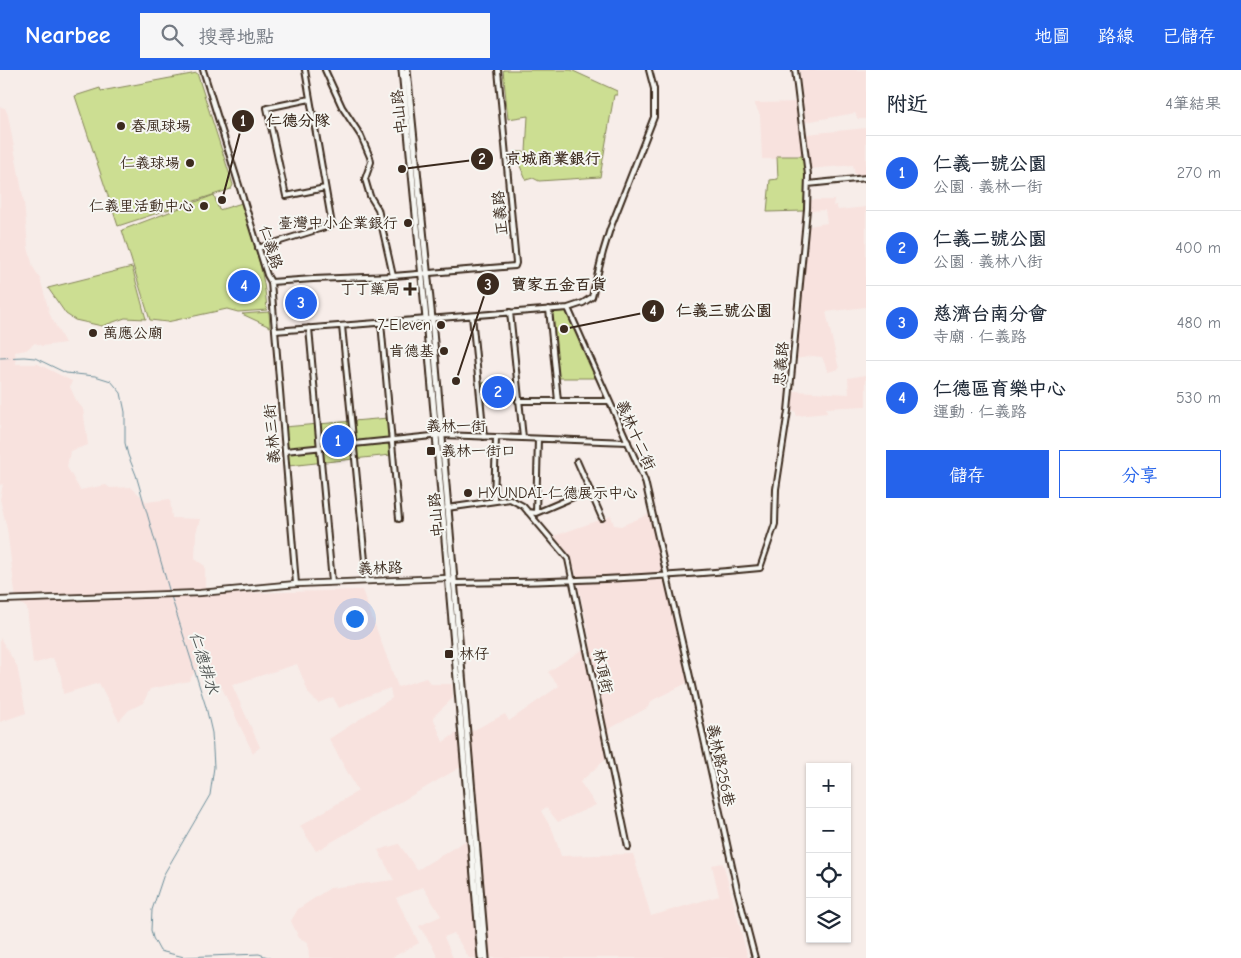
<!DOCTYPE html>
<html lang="zh-TW">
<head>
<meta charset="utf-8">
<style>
  :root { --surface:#fff; --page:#f6f6f7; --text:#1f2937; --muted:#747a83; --line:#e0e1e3; --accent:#2563eb }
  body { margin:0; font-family:"Comic Neue","LXGW WenKai TC",sans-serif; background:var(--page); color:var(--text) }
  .controls { position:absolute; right:15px; bottom:15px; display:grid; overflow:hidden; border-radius:0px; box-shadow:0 1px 4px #0004 }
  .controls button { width:45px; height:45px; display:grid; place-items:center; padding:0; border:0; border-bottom:1px solid var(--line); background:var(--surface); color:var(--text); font:25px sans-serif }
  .you { position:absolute; left:354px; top:548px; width:18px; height:18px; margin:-12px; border:4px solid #fff; border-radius:50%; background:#1a73e8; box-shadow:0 0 0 8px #1a73e833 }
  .badge { display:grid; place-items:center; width:32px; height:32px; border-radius:50%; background:var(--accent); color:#fff; font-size:16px; font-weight:700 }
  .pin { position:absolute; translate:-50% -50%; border:2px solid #fff; box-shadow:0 1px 5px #0006 }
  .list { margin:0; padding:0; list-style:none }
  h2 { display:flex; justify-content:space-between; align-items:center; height:65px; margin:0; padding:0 20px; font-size:21px }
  h2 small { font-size:16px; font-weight:400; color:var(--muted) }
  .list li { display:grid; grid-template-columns:32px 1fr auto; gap:15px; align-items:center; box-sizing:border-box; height:75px; padding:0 20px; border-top:1px solid var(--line) }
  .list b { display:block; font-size:19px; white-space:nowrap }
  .list p { margin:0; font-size:16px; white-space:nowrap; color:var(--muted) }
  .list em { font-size:16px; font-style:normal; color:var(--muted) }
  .actions { display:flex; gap:10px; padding:15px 20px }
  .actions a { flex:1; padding:11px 0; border:1px solid var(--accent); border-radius:0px; text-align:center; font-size:18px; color:var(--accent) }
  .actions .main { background:var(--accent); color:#fff }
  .icon { flex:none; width:28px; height:28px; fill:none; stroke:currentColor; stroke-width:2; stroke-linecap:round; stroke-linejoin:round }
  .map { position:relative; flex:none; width:866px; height:888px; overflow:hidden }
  header { display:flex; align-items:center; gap:30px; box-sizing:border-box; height:70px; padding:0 25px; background:var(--accent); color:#fff }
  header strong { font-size:24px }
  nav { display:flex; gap:28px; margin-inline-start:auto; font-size:18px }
  .search { width:350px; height:45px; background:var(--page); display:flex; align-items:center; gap:12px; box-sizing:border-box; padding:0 18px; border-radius:0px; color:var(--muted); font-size:19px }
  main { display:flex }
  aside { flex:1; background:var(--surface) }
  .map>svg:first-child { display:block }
  .built { fill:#f8e2de }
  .green { fill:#ccde92; stroke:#848458 }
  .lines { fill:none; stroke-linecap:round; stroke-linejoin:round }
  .stream { stroke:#6b8e9a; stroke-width:1 }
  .minor-casing { stroke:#3b2a1e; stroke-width:8 }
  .tertiary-casing { stroke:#3b2a1e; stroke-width:8 }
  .secondary-casing { stroke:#3b2a1e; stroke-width:9 }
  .minor { stroke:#f6f6f2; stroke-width:4 }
  .tertiary { stroke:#f6f6f2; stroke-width:4.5 }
  .secondary { stroke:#f6f6f2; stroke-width:5 }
  .poi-dot { fill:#3b2a1e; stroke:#f6f6f2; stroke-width:2 }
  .labels { text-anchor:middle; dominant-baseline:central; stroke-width:4; stroke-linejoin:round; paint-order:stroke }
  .street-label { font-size:15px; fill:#3b2a1e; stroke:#f6f6f2 }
  .poi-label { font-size:15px; fill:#3b2a1e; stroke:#f6f6f2; text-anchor:end }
  .water-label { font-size:16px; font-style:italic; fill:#4f5452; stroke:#f6f6f2 }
  .leader { fill:none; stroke:#3b2a1e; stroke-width:2 }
  .callout-dot { fill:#3b2a1e; stroke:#f6f6f2; stroke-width:2 }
  .mark-label { font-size:15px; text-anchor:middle; font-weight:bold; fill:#fff }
  .callout-label { font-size:16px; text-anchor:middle; font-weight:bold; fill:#3b2a1e; stroke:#f6f6f2; stroke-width:4; stroke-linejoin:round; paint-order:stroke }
</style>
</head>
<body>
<header>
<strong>Nearbee</strong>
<div class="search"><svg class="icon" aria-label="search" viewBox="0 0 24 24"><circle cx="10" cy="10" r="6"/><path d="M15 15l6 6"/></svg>搜尋地點</div>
<nav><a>地圖</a><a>路線</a><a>已儲存</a></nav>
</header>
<main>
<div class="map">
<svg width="866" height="888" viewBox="0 0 866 888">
  <rect width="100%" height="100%" fill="#f7ede9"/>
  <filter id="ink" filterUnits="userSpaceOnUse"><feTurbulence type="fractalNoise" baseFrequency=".02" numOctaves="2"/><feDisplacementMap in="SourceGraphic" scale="10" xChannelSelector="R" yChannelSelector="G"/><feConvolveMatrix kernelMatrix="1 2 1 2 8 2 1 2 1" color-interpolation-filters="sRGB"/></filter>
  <g filter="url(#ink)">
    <path class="built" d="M 799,0 L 866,0 L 866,49 L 858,49 L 855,43 L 800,53 L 803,85 L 778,86 L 777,89 L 762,89 L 760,45 L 754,33 L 803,32 Z
      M 0,37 L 5,38 L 8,45 L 24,132 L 28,177 L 33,197 L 40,208 L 50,245 L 65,273 L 42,276 L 35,273 L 26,280 L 15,282 L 16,294 L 38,294 L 72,311 L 70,317 L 76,330 L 83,339 L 88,375 L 70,381 L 67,397 L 80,420 L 106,415 L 110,418 L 131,417 L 147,432 L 170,429 L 172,448 L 200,449 L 196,463 L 195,489 L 205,496 L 205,516 L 211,524 L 362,520 L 398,617 L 426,608 L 431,614 L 452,614 L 453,628 L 433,647 L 443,672 L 455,664 L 472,661 L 505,644 L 509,651 L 559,616 L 548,602 L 591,574 L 575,500 L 570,486 L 554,466 L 611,446 L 614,455 L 621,456 L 652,443 L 691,611 L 653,630 L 647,638 L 609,659 L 605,690 L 580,712 L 596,735 L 558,752 L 546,737 L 541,741 L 553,761 L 561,786 L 633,784 L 651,846 L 719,826 L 712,795 L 723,793 L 748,888 L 469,888 L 454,863 L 444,867 L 453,888 L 438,888 L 431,874 L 419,856 L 441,846 L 423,817 L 396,828 L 419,873 L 391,888 L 309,888 L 308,872 L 299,868 L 291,851 L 298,839 L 330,818 L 394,810 L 378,780 L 399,774 L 417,800 L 480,762 L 474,700 L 459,698 L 316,781 L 300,756 L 358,721 L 329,669 L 392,628 L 390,618 L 375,623 L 339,638 L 333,627 L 318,633 L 309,624 L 297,594 L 232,615 L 260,677 L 253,683 L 220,614 L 207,613 L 198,597 L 189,611 L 150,619 L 143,633 L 129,640 L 119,651 L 99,613 L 63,624 L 61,606 L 53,588 L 33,594 L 27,538 L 16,530 L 7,459 L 0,429 L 3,414 L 0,415 Z
      M 866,58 L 866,105 L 855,106 L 853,95 L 810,99 L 807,64 Z
      M 811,130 L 834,130 L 833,136 L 836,135 L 838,140 L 866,137 L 866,237 L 826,242 L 839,299 L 828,302 L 822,287 L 813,286 L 796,289 L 809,156 L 827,153 L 825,140 L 810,141 Z
      M 866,305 L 866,336 L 826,338 L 827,343 L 797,346 L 795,341 L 791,342 L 794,321 L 849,324 L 848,308 Z
      M 0,568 L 17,596 L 26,643 L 0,652 Z"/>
    <path class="green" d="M 503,0 L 571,0 L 617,21 L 617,25 L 614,25 L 600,107 L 539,111 L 533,108 L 526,110 L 514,82 L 526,82 L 528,46 L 508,49 Z
      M 197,3 L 233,115 L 231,119 L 118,156 L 75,26 L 100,18 L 101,21 Z
      M 777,86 L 804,86 L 805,114 L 804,141 L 767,142 L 770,110 L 778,109 Z
      M 214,125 L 219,140 L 242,133 C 253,168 265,203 267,240 L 238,242 L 227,239 L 167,252 L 150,250 L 122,160 Z
      M 132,197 L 146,249 L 125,248 L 102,256 L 75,250 L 66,244 L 48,218 Z
      M 568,238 L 599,308 L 555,308 L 549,239 Z
      M 269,242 L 270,257 L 242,244 Z
      M 516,310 L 518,331 L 480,331 L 478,313 Z
      M 388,348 L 391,385 L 288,396 L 284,357 Z"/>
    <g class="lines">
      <path class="stream" d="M 0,288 L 24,287 L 35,288 L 66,303 L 95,306 L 111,311 L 121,323 L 125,342 L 125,373 L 128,385 L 136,405 L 170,523
        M 171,526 L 206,637 L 212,663 L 214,697 L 210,725 L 164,804 L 152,840 L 151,860 L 153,868 L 160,881 L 184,887 L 259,884 L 270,888"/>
      <g class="minor-casing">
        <path id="minor" d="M 203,0 L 267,205 L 271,212 L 313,209 L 393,206 L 515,196 L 516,193 L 498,0
          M 325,0 L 342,37 L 361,66 L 370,87 L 371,92 L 365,109 L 370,126 L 378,139 L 393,206
          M 310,29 L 267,38 L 286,126 L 325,118
          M 808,114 L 866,108
          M 258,178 L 332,155 L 305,0
          M 271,212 L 296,514
          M 568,238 L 645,411 L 691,611 L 737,819 L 755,888
          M 549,239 L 558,331
          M 510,242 L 523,368
          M 472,246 L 484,367
          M 381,253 L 399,449
          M 342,256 L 367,511
          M 309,258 L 332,512
          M 275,261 L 568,238 L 583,233 L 592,227 L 603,182 L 610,159 L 654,47 L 654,19 L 649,0
          M 518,331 L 609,331
          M 285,381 L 442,365 L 628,372
          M 577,391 L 602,448
          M 494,431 L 496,368
          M 447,438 L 510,429 L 523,436 L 568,489 L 628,777
          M 528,442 L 536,443 L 590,420
          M 536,443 L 538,369
          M 448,508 L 454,513 C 556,512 658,508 760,498 L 775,454 L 776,419 L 788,341 L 807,139 L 808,105 L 795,0"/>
      </g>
      <g class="tertiary-casing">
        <path id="tertiary" d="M 0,530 L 200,523 L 296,514 L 448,508"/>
      </g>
      <g class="secondary-casing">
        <path id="secondary" d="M 402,0 L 426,249 L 481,888
          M 407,0 L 432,249 L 486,888"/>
      </g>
      <use href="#minor" class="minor"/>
      <use href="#tertiary" class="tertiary"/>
      <use href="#secondary" class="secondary"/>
    </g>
  </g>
  <g class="poi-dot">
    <circle cx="121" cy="56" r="5"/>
    <circle cx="190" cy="93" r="5"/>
    <circle cx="204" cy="136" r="5"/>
    <circle cx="408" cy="153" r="5"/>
    <path d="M407.5 211.5h5v5h5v5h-5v5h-5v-5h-5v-5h5z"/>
    <circle cx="441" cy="255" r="5"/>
    <circle cx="93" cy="263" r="5"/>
    <circle cx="444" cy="281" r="5"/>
    <rect x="426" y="376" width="10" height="10" rx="2.5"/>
    <circle cx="468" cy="423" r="5"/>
    <rect x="444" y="579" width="10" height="10" rx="2.5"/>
  </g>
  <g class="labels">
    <g class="street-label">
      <text transform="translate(399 42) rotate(-96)">中山路</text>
      <text transform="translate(500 143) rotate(-95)">正義路</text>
      <text transform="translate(271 177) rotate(72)">仁義路</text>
      <text transform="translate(781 294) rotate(-85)">忠義路</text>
      <text x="456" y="356">義林一街</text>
      <text transform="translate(272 364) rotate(-95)">義林三街</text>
      <text transform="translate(636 365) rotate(66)">義林十二街</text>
      <text transform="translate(436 445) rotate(-95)">中山路</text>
      <text transform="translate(380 498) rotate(-2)">義林路</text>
      <text transform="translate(603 601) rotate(78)">林頂街</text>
      <text transform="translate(721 695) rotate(78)">義林路256巷</text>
    </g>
    <g class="poi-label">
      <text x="131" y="56" text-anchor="start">春風球場</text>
      <text x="180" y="93">仁義球場</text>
      <text x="194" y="136">仁義里活動中心</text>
      <text x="398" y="153">臺灣中小企業銀行</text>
      <text x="400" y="219">丁丁藥局</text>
      <text x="431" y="255">7-Eleven</text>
      <text x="103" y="263" text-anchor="start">萬應公廟</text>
      <text x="434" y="281">肯德基</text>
      <text x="441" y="381" text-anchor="start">義林一街口</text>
      <text x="478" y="423" text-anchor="start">HYUNDAI-仁德展示中心</text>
      <text x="459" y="584" text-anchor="start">林仔</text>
    </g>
    <g class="water-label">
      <text transform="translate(204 593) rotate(73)">仁德排水</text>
    </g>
  </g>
  <path class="leader" d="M222 130L243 51M402 99L482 89M456 311L488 214M564 259L653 241"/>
  <g class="callout-dot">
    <circle cx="222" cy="130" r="5"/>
    <circle cx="402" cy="99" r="5"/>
    <circle cx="456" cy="311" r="5"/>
    <circle cx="564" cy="259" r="5"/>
    <circle cx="243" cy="51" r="12"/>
    <circle cx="482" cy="89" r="12"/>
    <circle cx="488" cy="214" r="12"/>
    <circle cx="653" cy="241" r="12"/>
  </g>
  <g class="mark-label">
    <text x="243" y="56">1</text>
    <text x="482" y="94">2</text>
    <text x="488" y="220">3</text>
    <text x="653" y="246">4</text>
  </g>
  <g class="callout-label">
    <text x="298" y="56">仁德分隊</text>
    <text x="553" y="94">京城商業銀行</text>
    <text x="559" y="220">寶家五金百貨</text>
    <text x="724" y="246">仁義三號公園</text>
  </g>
</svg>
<div class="controls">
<button>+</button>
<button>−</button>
<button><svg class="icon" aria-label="locate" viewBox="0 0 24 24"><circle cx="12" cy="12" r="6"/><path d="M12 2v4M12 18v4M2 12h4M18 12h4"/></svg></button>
<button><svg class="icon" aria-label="layers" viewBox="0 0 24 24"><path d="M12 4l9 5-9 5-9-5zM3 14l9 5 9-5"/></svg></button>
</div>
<div class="you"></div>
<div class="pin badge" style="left:338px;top:371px">1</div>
<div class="pin badge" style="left:498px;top:322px">2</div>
<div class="pin badge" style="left:301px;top:233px">3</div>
<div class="pin badge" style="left:244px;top:216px">4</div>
</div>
<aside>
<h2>附近<small>4筆結果</small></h2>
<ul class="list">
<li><span class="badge">1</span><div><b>仁義一號公園</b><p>公園 · 義林一街</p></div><em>270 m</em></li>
<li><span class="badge">2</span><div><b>仁義二號公園</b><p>公園 · 義林八街</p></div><em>400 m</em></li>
<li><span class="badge">3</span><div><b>慈濟台南分會</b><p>寺廟 · 仁義路</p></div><em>480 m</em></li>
<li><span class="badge">4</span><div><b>仁德區育樂中心</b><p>運動 · 仁義路</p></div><em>530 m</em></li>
</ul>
<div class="actions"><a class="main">儲存</a><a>分享</a></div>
</aside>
</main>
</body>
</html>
